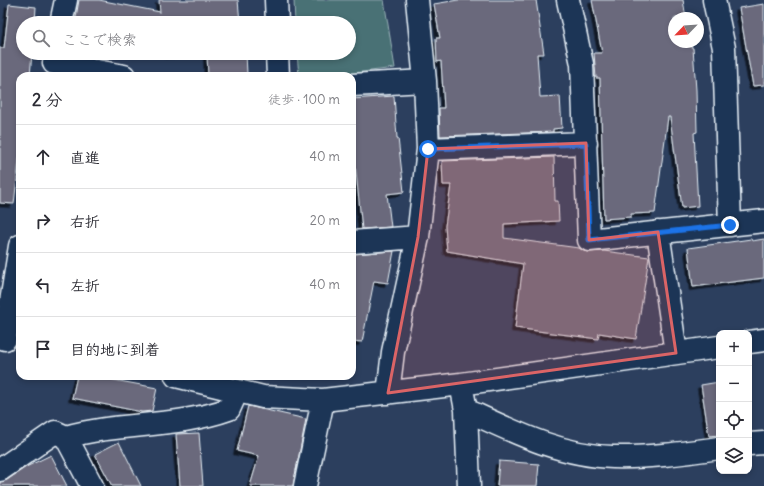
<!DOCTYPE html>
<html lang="ja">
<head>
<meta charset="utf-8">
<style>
  :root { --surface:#fff; --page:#f7f7f7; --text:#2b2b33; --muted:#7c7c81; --line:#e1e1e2 }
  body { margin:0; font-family:Delius,"Klee One",sans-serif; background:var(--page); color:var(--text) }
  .controls { position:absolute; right:12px; bottom:12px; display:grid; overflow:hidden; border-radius:8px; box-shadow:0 2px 6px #0003 }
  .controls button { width:36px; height:36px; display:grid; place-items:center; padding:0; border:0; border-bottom:1px solid var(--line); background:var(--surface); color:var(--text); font:20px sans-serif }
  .compass { position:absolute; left:668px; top:12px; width:36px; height:36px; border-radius:50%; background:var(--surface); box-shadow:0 2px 6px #0003; rotate:245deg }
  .stop { position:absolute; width:12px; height:12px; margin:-9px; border:3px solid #1a73e8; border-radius:50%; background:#fff }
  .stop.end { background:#1a73e8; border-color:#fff; box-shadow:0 1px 4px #0008 }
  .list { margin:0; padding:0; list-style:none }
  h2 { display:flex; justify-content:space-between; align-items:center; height:52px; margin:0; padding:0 16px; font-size:17px }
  h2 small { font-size:13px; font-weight:400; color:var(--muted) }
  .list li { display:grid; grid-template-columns:26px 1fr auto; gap:12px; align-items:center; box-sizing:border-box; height:64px; padding:0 16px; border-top:1px solid var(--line) }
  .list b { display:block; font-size:15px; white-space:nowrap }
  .list em { font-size:13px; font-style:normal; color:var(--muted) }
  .icon { flex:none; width:22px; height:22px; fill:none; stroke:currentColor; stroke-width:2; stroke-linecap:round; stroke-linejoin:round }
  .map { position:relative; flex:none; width:764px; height:486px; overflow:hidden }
  .search { position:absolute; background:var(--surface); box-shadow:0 2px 6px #0003; left:16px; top:16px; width:340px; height:44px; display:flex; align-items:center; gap:10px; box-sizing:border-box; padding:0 14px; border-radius:22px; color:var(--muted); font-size:15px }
  .panel { position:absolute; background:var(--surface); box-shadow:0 2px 6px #0003; left:16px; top:72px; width:340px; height:308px; border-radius:12px }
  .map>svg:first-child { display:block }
  .green { fill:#497175; stroke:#98b1b6 }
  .building { fill:#6a697b; stroke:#e8f1f8; filter:url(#shadow) }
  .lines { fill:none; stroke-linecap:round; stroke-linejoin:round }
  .minor-casing { stroke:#e8f1f8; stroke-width:25 }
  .minor { stroke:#1d3557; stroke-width:22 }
  .route { stroke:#1a73e8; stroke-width:5 }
  .marked { fill:#db6466; fill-opacity:0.2; stroke:#db6466; stroke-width:3; stroke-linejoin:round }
</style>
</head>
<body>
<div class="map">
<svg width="764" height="486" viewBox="0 0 764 486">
  <defs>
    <filter id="shadow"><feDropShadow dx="-3.5" dy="3.5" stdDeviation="0" flood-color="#0009"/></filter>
  </defs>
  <rect width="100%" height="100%" fill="#2c3f5e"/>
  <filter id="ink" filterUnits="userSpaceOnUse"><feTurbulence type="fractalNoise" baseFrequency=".025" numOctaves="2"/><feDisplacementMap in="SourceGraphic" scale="8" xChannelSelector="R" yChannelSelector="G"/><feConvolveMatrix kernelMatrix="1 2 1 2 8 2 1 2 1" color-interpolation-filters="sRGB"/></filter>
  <g filter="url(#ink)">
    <path class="green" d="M 294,0 L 384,0 L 395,68 L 329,76 L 299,76 L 297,53 L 349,53 L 349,23 L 295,23 Z"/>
    <path class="building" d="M 79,0 L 99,0 L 160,12 L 159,0 L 238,0 L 240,23 L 75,23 Z
      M 458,0 L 536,0 L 544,54 L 537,54 L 540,97 L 560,96 L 562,128 L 553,129 L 553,132 L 440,136 L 439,108 L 444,108 L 441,61 L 437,62 L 436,38 L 440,38 L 434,4 Z
      M 592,0 L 683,0 L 686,18 L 674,18 L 674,42 L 691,42 L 692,48 L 693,48 L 696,90 L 697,132 L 694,133 L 698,206 L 682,208 L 670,117 L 668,117 L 655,213 L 631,214 L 631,217 L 604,219 L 600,78 L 596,78 L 594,53 L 602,53 Z
      M 9,4 L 36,7 L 35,23 L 23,23 L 23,53 L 32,53 L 30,76 L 20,76 L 20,152 L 14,204 L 0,203 L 0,48 L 4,48 Z
      M 764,4 L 764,85 L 753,86 L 739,8 Z
      M 168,53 L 246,53 L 247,74 L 208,76 L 207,53 L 168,55 Z
      M 394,96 L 397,138 L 398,138 L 404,192 L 387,194 L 391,227 L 362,229 L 352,135 L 352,99 Z
      M 554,157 L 555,201 L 558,201 L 559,221 L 504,224 L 504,238 L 579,248 L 584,251 L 590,252 L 604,251 L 649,257 L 636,339 L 599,333 L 598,339 L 515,328 L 523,264 L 447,251 L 445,226 L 451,185 L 443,185 L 442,161 Z
      M 751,239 L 752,241 L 764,239 L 764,278 L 693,287 L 688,248 Z
      M 394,251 L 388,283 L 374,281 L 362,342 L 352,341 L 352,254 Z
      M 77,376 L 93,376 L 157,388 L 152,411 L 142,412 L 72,398 Z
      M 719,382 L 719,435 L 709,436 L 701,385 Z
      M 248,406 L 306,419 L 293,486 L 250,486 L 259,456 L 237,451 Z
      M 199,433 L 203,486 L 180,486 L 176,434 Z
      M 119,442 L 141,486 L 112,486 L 95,454 Z
      M 51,455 L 67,486 L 0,486 L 0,482 L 7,480 L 26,467 Z
      M 499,461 L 539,464 L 537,486 L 497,486 Z"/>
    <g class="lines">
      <g class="minor-casing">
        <path id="minor" d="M 276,0 L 277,23
          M 568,0 L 582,64 L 589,240 L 764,221
          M 714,0 L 724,48 L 730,225
          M 61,23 L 66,0
          M 277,53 L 278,76
          M 54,63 L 124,76
          M 352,85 L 425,81
          M 428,149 L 586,143
          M 658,232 L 676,353
          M 352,242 L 418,237
          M 5,339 L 20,246
          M 749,342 L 764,340
          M 176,376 L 263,397 L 323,400 L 461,384 L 719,347
          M 461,384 L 466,410 C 512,431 561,456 613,457 C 648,458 684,453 719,448
          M 388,393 L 393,352 L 418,237 L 428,149 L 425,81 L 417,0
          M 466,410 L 469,486
          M 66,437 L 92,486
          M 749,444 L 764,443
          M 0,470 L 55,432 L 66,437 C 119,422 176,428 229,409 L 237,391
          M 305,486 L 323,400"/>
      </g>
      <use href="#minor" class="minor"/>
    </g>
  </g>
  <g class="lines" filter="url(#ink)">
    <path class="route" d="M 428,149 L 586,144 L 589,240 L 730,225"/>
  </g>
  <path class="marked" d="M 586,143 L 589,240 L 658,232 L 676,353 L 388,393 L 418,237 L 428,149 Z"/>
</svg>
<div class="controls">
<button>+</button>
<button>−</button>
<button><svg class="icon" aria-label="locate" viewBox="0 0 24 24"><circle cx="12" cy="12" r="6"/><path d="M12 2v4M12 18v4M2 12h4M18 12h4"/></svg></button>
<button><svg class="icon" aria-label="layers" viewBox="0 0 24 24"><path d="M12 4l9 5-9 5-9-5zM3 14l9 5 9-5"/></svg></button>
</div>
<svg class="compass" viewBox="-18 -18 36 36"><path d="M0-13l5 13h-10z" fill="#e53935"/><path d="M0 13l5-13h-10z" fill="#7c7c81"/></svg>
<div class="stop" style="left:428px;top:149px"></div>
<div class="stop end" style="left:730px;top:225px"></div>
<div class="search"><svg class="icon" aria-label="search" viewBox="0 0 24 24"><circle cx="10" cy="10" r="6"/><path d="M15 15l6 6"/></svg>ここで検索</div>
<section class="panel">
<h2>2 分<small>徒歩 · 100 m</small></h2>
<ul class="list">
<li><svg class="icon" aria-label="ahead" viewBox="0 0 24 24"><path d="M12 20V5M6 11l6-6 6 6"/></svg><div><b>直進</b></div><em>40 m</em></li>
<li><svg class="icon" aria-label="right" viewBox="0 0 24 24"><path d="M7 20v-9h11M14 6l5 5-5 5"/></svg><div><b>右折</b></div><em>20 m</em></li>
<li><svg class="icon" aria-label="left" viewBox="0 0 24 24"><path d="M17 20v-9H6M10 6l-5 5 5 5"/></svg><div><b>左折</b></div><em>40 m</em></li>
<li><svg class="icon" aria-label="arrive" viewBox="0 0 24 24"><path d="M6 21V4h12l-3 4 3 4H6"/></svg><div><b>目的地に到着</b></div></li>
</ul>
</section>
</div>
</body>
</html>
